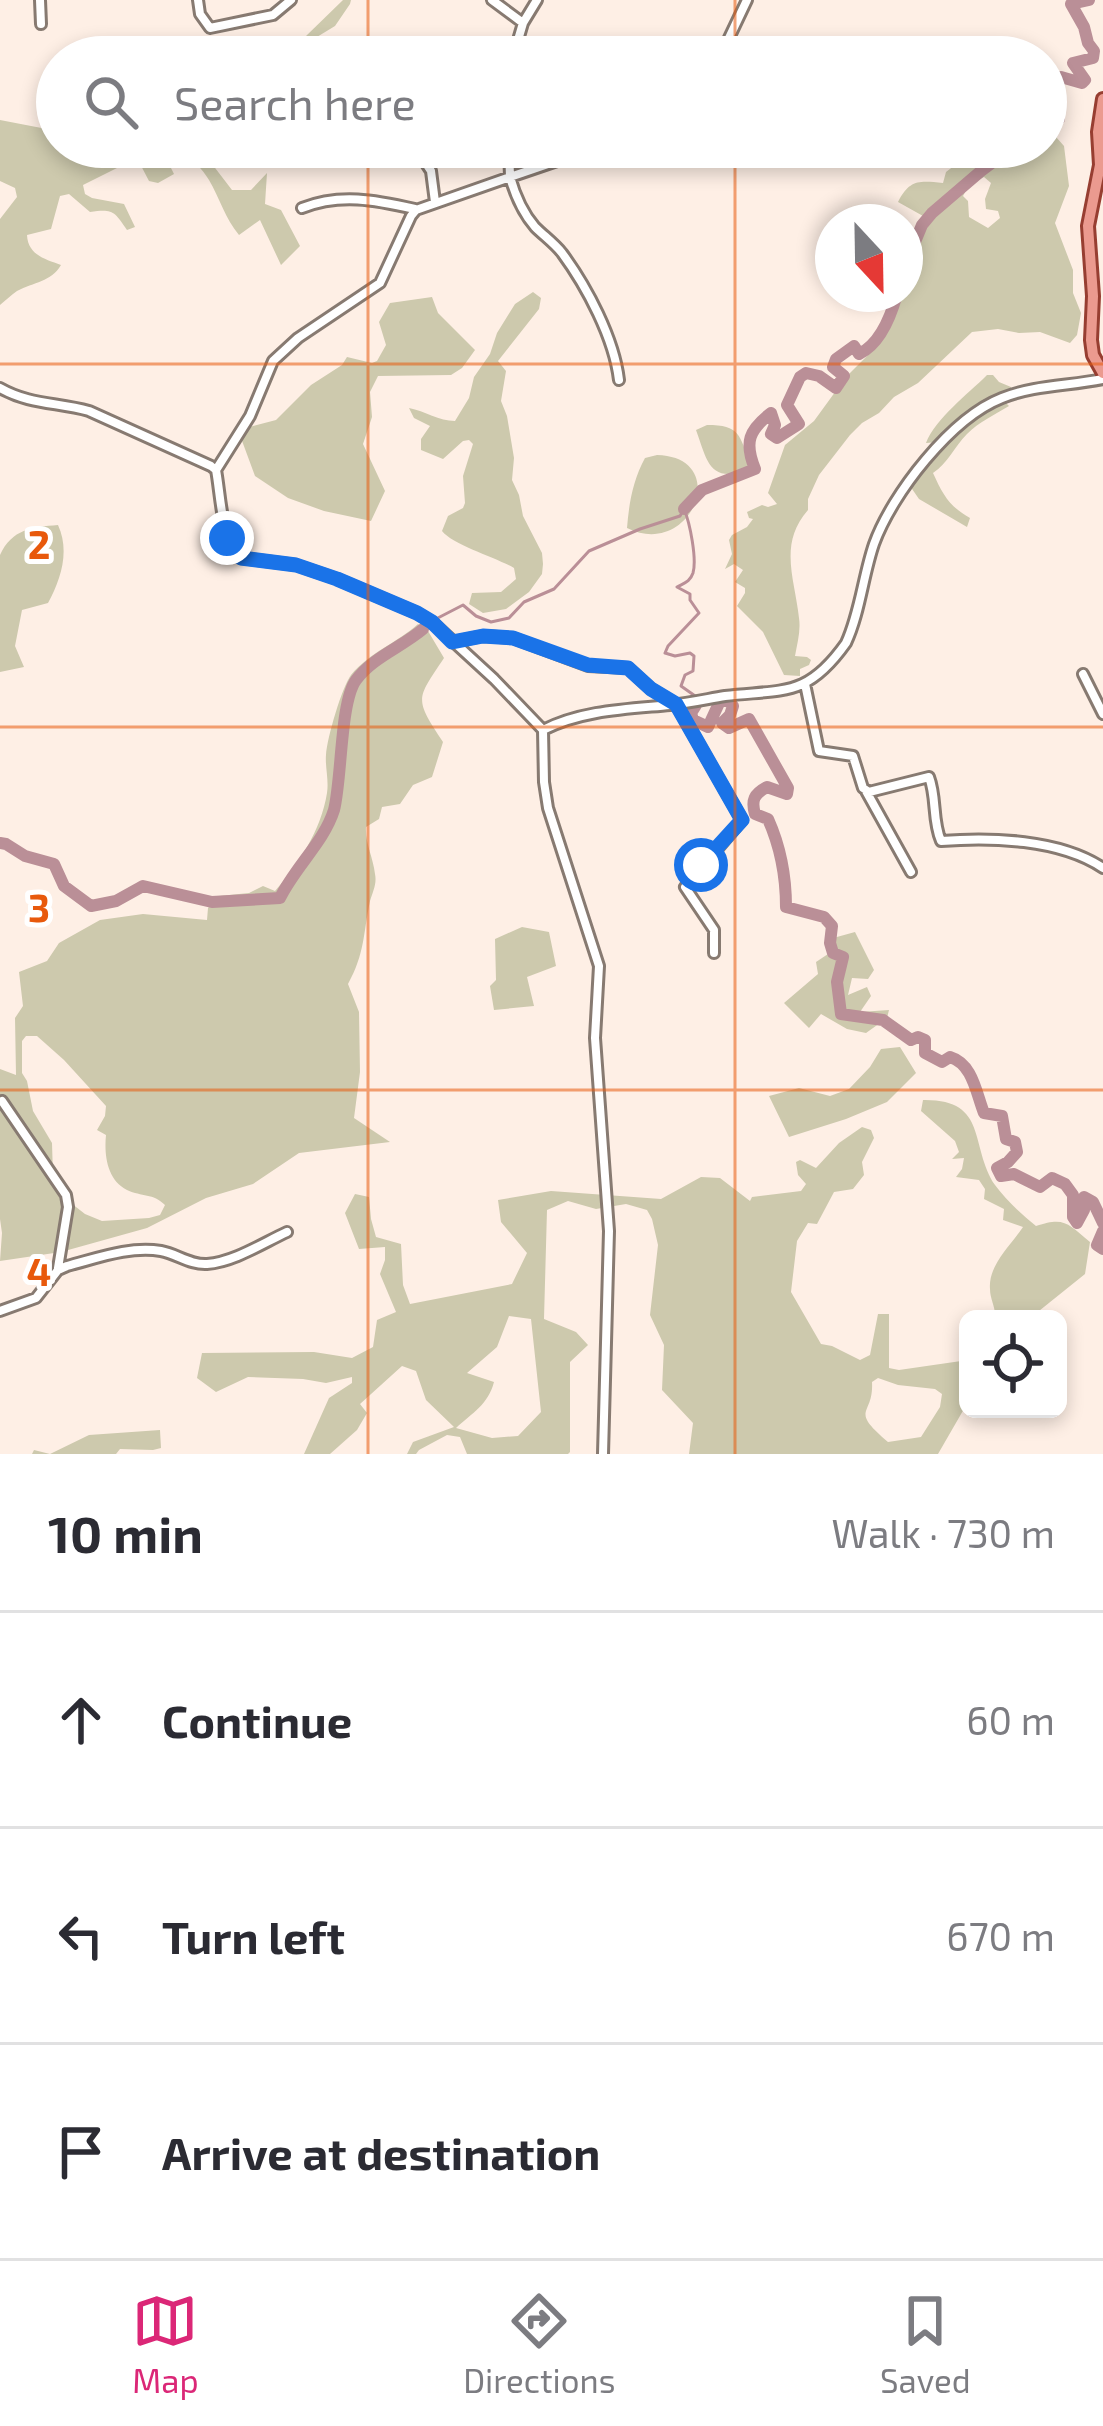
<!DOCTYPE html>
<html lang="en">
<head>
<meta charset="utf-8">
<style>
  :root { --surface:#fff; --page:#f7f7f7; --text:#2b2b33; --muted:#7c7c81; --line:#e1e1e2; --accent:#db2777 }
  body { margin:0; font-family:"Exo 2",sans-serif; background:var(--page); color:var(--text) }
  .controls { position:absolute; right:36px; bottom:36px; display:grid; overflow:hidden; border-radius:18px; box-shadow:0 6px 18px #0003 }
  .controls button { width:108px; height:108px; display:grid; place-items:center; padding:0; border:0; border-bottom:3px solid var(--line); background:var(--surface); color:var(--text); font:60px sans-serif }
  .compass { position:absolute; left:815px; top:204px; width:108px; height:108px; border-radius:50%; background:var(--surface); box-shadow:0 6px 18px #0003; rotate:158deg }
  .stop { position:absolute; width:36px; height:36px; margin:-27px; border:9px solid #1a73e8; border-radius:50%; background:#fff }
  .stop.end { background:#1a73e8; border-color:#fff; box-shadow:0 3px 12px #0008 }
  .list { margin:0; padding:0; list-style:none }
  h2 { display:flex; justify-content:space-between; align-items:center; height:156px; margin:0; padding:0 48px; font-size:51px }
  h2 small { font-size:39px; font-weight:400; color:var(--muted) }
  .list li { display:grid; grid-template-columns:78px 1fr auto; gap:36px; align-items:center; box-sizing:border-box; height:216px; padding:0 48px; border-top:3px solid var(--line) }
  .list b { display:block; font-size:45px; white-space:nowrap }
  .list em { font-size:39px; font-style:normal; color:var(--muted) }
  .icon { flex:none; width:66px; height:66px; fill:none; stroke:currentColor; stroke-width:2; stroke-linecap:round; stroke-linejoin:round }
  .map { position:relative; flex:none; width:1103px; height:1454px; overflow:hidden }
  .search { position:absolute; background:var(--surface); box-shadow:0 6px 18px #0003; left:36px; right:36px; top:36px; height:132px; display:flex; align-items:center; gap:30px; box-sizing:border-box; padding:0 42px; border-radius:66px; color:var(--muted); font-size:45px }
  .sheet { height:804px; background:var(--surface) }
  nav { display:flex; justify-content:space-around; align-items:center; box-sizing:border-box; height:168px; border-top:3px solid var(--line); background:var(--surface); font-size:33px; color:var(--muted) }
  nav a { display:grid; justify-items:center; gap:6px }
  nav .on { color:var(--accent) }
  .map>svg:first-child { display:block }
  .green { fill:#cdc9ad; fill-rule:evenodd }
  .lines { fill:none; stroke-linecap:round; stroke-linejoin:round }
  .stream { stroke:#ba8f97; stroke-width:3 }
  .river { stroke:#ba8f97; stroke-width:12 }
  .minor-casing { stroke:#877a71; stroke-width:14 }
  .major-casing { stroke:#973e31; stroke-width:16 }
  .minor { stroke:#fff; stroke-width:8 }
  .major { stroke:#eb9a8f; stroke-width:10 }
  .route { stroke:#1a73e8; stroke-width:15 }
  .grid { fill:none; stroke:#e8590c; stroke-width:3; stroke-opacity:0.55 }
  .grid-label { font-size:39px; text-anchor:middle; font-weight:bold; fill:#e8590c; stroke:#fff; stroke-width:10; stroke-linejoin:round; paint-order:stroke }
</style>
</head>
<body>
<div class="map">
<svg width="1103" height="1454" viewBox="0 0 1103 1454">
  <rect width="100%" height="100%" fill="#feefe5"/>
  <path class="green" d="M 343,0 L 351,0 L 350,4 L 335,26 L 312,40 L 309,57 L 292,57 L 296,55 L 306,36 Z
    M 0,120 L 57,131 L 57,147 L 153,147 L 170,166 L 174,174 L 158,183 L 149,181 L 137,158 L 83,185 L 85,194 L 92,198 L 124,204 L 135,227 L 127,230 C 114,211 113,209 90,212 L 69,194 L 60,196 L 51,229 L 27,235 C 28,255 45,259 61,265 C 51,282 34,282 17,291 C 11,295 6,300 0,305 L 0,219 L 17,197 L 15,188 L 0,181 Z
    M 1051,137 L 1056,137 L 1064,146 L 1069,186 L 1055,223 L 1073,270 L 1073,293 L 1081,313 L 1077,335 L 1070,343 L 1040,332 L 1019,333 L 998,329 L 972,332 L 918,383 L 894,397 L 879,413 L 862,423 L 850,435 L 819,475 L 808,499 L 808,510 C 778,544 795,579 799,618 C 801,631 797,644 795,656 L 807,657 L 811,660 L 809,665 L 800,669 L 800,676 L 784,675 L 763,632 L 737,606 L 745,593 L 745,588 L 735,582 L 743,570 L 734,564 L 725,569 L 732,554 L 729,540 L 732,535 L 747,527 L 753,519 L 749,518 L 747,512 L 762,505 L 768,507 L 777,504 L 768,493 L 785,445 L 814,421 L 846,377 L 870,353 L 889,325 L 899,294 L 905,294 L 905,275 L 926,226 L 923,216 L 898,202 C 910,179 919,181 943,183 L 946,172 L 959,162 L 971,165 L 984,160 L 982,151 L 985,147 L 1046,147 L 1046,139 ZM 984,177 L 991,183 L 985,199 L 986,209 L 998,211 L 1000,218 L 988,228 L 969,217 L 968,201 L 963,196 L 969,185 Z
    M 185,147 L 199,147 L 232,190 L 251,190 L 267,173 L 265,204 L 281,210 L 300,246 L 281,265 L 260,220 L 239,235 C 225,218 220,199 209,180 C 202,168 191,160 185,147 Z
    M 533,292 L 541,298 L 539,309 L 498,361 L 506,371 L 501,401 L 507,416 L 514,458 L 512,480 L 519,495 L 523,516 L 542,553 L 543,564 L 542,574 L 529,592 L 506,609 L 483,613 L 469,604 L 472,593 L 501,592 L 516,579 L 514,568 C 495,557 453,545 442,531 L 448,516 L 463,508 L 465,503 L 463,476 L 473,444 L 469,440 L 463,441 L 443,459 L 421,450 L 421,439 L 430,426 L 414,418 L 409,408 C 425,411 439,421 455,421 L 469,398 L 474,377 L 490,354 L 497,333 L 515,304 Z
    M 432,297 L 438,313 L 475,350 L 462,368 L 451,375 L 378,376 L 370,392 L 372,417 L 363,444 L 385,491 L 371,521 L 324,511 L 288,498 L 255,476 L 238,430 L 276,420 L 311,385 L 342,365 L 347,357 L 372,363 L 377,361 L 386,345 L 379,322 L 390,303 Z
    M 987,375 L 993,375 L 999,382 L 1011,387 L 1011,390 L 979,405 L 939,442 L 926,443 C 935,419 968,394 987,375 Z
    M 999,402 L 1005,402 L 1009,406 C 994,415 979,422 967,434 C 954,447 948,463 933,473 C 943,495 949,506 970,518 L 967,527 L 919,499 L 910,486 C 935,453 962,421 999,402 Z
    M 707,425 C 740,425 740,435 750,465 L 748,470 C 709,484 707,460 696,430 Z
    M 657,455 C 733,457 691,560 627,528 C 629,503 633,480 645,458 Z
    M 58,525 C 70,551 61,579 48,603 L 22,610 L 15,646 L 24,667 L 0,672 L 0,555 C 12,529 32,527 58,525 Z
    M 418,624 L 428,631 L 444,658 C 416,700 414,698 443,742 L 432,777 L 413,785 L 400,804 L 382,807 L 379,819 L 366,827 C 365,843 373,857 375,874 C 377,884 373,891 370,901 C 363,934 365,953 348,984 L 359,1012 L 360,1072 L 354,1118 L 390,1142 L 299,1153 L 253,1184 L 206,1198 L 147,1228 L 61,1252 L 0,1261 L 2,1233 L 0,1219 L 0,1069 L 16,1075 L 15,1018 L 23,1006 L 19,972 L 47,961 L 59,943 L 100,920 L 143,914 L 207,920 L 208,908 L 219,896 L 249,893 L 263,886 L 275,891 C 299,864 321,830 327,793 C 329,780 325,767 326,755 C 327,738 342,687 351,675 C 370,652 397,643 418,624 ZM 26,1036 L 37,1036 L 64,1060 L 106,1106 L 105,1116 L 97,1130 L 106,1135 C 104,1155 107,1180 127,1190 C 142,1197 153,1193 165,1205 L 160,1215 L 149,1218 L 102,1221 L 85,1214 L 67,1200 L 53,1176 L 52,1143 L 33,1111 L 27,1081 L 22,1073 L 22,1041 Z
    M 522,927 L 549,932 L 556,966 L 527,977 L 534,1006 L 494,1010 L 490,986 L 496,980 L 495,939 Z
    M 855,932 L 874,970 L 868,979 L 852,978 L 848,995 L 867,987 L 871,996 L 860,1012 L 889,1010 L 887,1018 L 866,1033 L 847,1029 L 821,1014 L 809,1028 L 784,1003 L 818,974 L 816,962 L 828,954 L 826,940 Z
    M 900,1047 L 916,1073 L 887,1102 L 846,1119 L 789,1137 L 769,1096 L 799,1088 L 830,1096 L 849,1089 L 870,1067 L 881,1049 Z
    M 923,1100 C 989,1099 969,1146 995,1185 C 1006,1200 1021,1214 1036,1226 C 1065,1216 1068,1224 1090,1242 L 1085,1274 L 1029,1319 L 995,1319 C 996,1307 990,1300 990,1289 C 988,1265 1011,1245 1023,1227 L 1003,1220 L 1004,1209 L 984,1199 L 985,1189 L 979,1180 L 956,1177 L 962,1169 L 964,1158 L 952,1159 L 959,1152 L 955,1141 L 921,1111 Z
    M 862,1127 L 871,1130 L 874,1138 L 862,1162 L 864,1175 L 853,1189 L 834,1192 L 817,1224 L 808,1223 L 797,1241 L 791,1292 L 821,1344 L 832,1346 L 860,1360 L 870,1355 L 878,1314 L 889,1314 L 889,1368 L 899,1370 L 968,1360 L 968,1402 L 938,1454 L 689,1454 L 693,1423 L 662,1390 L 664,1345 L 650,1315 L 658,1245 L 652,1219 L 647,1210 L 626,1204 L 596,1209 L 568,1201 L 547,1210 L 544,1319 L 576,1332 L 588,1345 L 570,1362 L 570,1452 L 568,1454 L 467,1454 L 460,1437 L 447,1435 L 419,1450 L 416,1454 L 407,1454 L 413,1442 L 454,1427 L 426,1400 L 416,1371 L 402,1366 L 360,1404 L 367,1413 L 357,1430 L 330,1454 L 304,1454 L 329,1398 L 352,1383 L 352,1377 L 326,1383 L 303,1379 L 248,1377 L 216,1392 L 197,1378 L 202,1353 L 314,1352 L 352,1358 L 373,1347 L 377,1320 L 396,1312 L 380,1274 L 385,1260 L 385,1247 L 359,1249 L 345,1213 L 355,1194 L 369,1197 L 371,1219 L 376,1237 L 401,1244 L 403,1285 L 410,1304 L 512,1284 L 527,1253 L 501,1222 L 498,1200 L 551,1191 L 661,1199 L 701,1177 L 720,1178 L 750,1201 L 752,1197 L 801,1191 L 806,1184 L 798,1175 L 796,1162 L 800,1160 L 816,1168 L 839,1143 ZM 509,1316 L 531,1319 L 541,1412 L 518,1436 L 492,1438 L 456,1428 C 472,1413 488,1405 494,1382 L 467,1373 L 497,1347 ZM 878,1378 L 898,1385 L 935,1389 L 942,1394 L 940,1407 L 921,1437 L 888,1442 C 848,1408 874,1417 872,1382 Z
    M 160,1430 L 161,1448 L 153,1450 L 120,1449 L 116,1454 L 32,1454 L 34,1450 L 50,1454 L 89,1435 Z"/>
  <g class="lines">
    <path class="stream" d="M 432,621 L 463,605 L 476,616 L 491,622 L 509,618 L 524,602 L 554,589 L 589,551 L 640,529 L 680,516 L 684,509 C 690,523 697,559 693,573 C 690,582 684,583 677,587 L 690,594 L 690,600 L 699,613 L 668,646 L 665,653 L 675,656 L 690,653 L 694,656 L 693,671 L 685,675 L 681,686 L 698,698"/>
    <path class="river" d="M 1046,127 L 1059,119 L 1055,96 L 1057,81 L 1061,77 L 1082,83 L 1085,80 L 1073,63 L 1093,58 L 1094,51 L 1088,43 L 1084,27 L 1071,4 L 1089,0
      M 905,266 L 922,225 L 932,213 L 981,171 L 1005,153 L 1019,147
      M 684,509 L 702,490 L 755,469 C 744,442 749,430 771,413 L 775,425 L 771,434 L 777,438 L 799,424 L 787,405 L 800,377 L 806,373 L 819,376 L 836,388 L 844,376 L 833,367 L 836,359 L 854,346 L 859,354 C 880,344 891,316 897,294
      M 696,705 L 691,713 L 693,720 L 708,727 L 720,701 L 728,701 L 733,706 L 730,715 L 722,723 L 729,728 L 749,719 L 788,788 L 787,794 L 767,787 C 754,794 751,800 755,814 L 768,819 C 781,848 786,877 786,907 L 824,917 L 832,926 L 830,943 L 833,953 L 843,957 L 837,982 L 841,1014 L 883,1020 L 911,1040 L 918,1037 L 925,1040 L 925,1053 L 942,1062 L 950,1057 C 973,1064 976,1093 984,1113 L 1002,1116 L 1006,1139 L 1015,1142 L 1017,1152 L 1008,1162 L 997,1168 L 1001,1176 L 1014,1174 L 1040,1187 L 1052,1178 L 1065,1184 L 1073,1195 L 1073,1217 L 1077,1223 L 1084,1210 L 1084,1197 L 1093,1202 L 1103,1223
      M 0,843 L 6,844 L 25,856 L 54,864 L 64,886 L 91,906 L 116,901 L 143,886 L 212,902 L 280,898 C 295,867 324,842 334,810 C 342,779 340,702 356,680 C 373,657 402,647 423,629
      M 1103,1231 L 1097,1245 L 1103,1249"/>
    <g class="minor-casing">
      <path id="minor" d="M 40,0 L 41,24
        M 198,0 L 200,14 L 210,28 L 273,15 L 291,0
        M 492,0 L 523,23
        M 513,57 L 523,23 L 537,0
        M 720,57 L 747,0
        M 415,147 L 431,171 L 435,202
        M 598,147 L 510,177 C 515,195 523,213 535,227 C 544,236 554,243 562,253 C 587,287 614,338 619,380
        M 302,208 C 340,193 375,200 415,209
        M 0,388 C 30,405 57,402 89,411 L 211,466 L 216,470 C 221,496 221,541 241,558 L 296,565 L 337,579 L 417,613 L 432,622 L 494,679 L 543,730 L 544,782 L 548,808 L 599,966 L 595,1038 L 609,1231 L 603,1454
        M 216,470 L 250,416 L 273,361 L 298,338 L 380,283 L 411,216 L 416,210 L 510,177 L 509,147
        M 453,642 L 483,636 L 513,638 L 588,666 L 628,668 L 651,689 L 676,704 L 742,820 L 685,887 L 714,930 L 714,953
        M 1083,674 L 1103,714
        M 805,684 L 819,751 L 853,756 L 863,788 L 869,792 L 929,777 C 937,798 932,820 941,841 C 990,837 1060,839 1103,868
        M 543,730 C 582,710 628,709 670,705 C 689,703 707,699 725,696 C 784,689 807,698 846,643 C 860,613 863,576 874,544 C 892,494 951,418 1002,398 C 1034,385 1069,386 1103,379
        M 866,791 L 911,872
        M 2,1101 L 66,1195 L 68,1207 L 58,1268
        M 0,1311 L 36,1298 L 58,1270 L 67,1266 C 98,1258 129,1246 161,1251 C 177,1254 190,1265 207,1264 C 234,1262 263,1243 287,1232"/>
    </g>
    <g class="major-casing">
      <path id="major" d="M 1103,99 L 1098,132 L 1100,165 L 1088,226 L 1093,296 L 1091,340 L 1093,355 L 1103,373"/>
    </g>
    <use href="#minor" class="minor"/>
    <use href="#major" class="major"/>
  </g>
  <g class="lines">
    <path class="route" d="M 227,538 L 235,553 L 241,558 L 296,565 L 337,579 L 417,613 L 432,622 L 452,642 L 483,636 L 513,638 L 588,665 L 628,668 L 651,689 L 676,704 L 742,820 L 701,865"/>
  </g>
  <path class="grid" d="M 368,0 L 368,57M 735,0 L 735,57M 368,147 L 368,1454M 735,147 L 735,1454M 0,364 L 1103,364M 0,727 L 1103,727M 0,1090 L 1103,1090"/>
  <g class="grid-label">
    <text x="39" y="559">2</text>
    <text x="39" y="922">3</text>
    <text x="39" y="1286">4</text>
  </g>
</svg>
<div class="controls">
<button><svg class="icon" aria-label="locate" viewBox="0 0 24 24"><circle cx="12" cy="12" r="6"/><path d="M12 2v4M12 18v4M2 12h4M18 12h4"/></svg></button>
</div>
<svg class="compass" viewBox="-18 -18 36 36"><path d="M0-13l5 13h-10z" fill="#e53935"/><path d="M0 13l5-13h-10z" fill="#7c7c81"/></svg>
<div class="stop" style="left:701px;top:865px"></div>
<div class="stop end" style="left:227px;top:538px"></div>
<div class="search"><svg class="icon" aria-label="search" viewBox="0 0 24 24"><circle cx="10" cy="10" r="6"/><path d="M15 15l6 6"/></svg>Search here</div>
</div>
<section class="sheet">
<h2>10 min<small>Walk · 730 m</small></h2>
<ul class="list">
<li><svg class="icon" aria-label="ahead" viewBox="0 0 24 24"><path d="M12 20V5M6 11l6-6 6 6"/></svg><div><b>Continue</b></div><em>60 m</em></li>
<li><svg class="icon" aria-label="left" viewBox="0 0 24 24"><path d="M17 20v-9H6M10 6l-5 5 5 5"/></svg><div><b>Turn left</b></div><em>670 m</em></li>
<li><svg class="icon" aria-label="arrive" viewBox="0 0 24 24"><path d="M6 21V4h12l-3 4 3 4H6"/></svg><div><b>Arrive at destination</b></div></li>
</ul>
</section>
<nav>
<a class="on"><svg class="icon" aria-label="map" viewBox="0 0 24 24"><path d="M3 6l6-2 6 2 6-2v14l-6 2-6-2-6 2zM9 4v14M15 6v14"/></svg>Map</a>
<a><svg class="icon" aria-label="directions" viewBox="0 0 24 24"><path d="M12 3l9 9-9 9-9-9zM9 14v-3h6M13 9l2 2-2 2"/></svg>Directions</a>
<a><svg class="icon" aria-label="saved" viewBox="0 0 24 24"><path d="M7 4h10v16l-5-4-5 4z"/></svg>Saved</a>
</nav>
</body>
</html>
